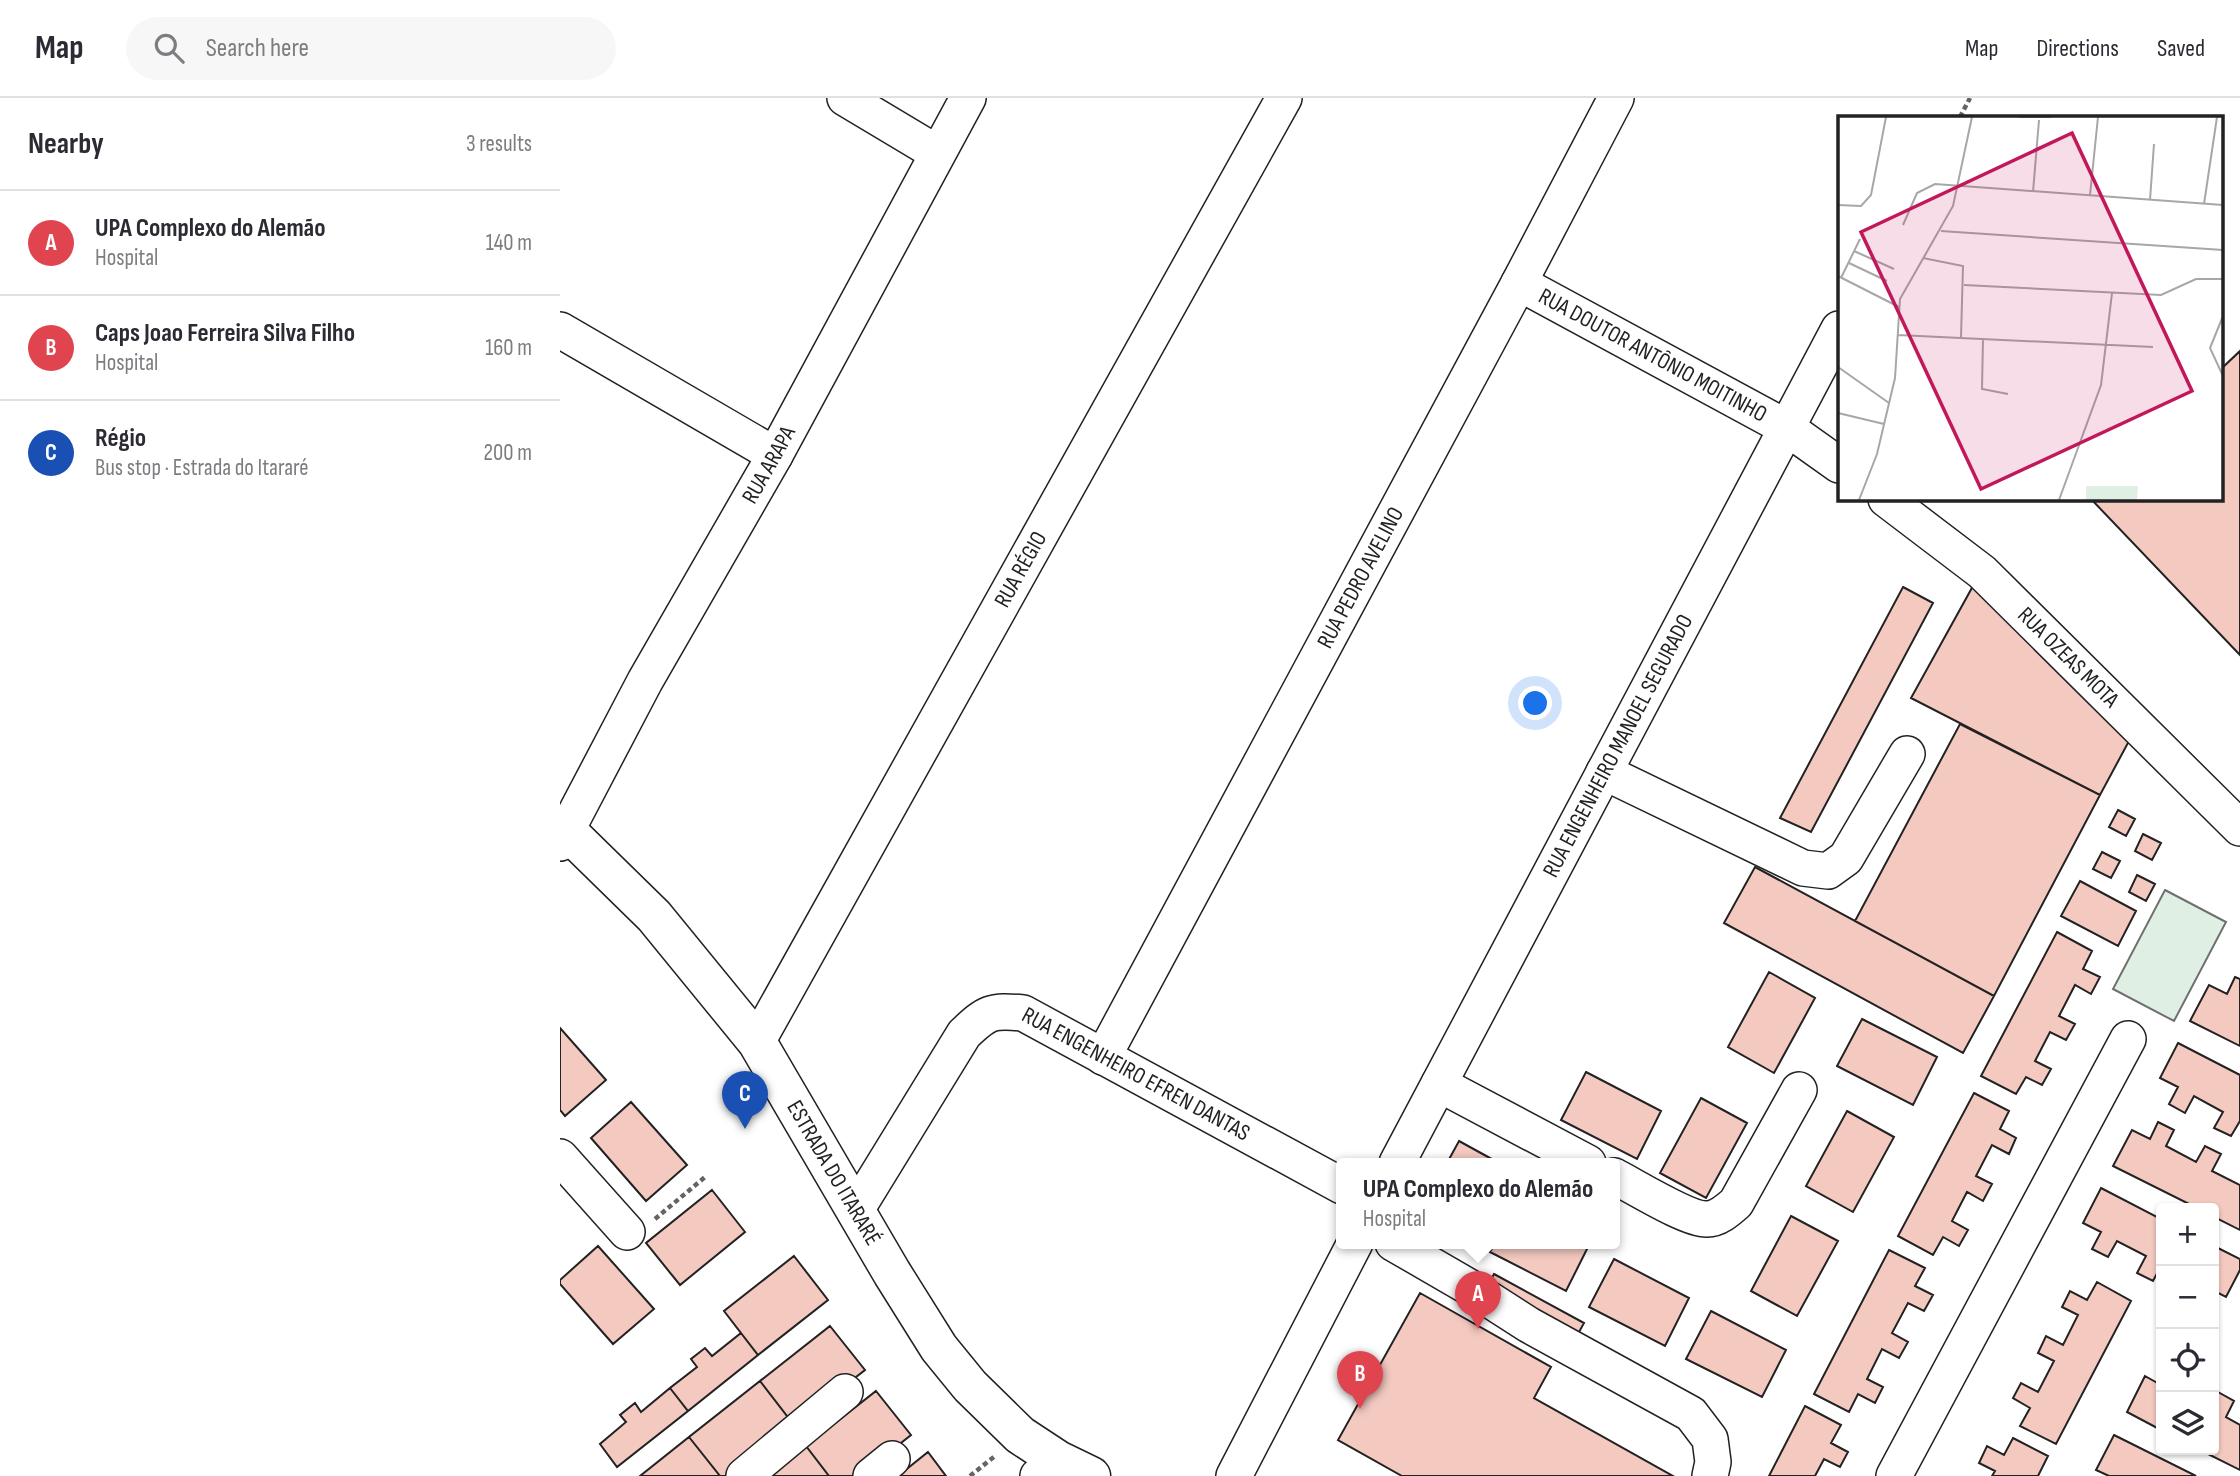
<!DOCTYPE html>
<html lang="en">
<head>
<meta charset="utf-8">
<style>
  :root { --surface:#fff; --page:#f7f7f7; --text:#2b2b33; --muted:#7c7c81; --line:#e1e1e2; --accent:#c62828 }
  body { margin:0; font-family:"Sofia Sans Condensed",sans-serif; background:var(--page); color:var(--text) }
  .controls { position:absolute; right:21px; bottom:21px; display:grid; overflow:hidden; border-radius:7px; box-shadow:0 2px 5px #0004 }
  .controls button { width:63px; height:63px; display:grid; place-items:center; padding:0; border:0; border-bottom:2px solid var(--line); background:var(--surface); color:var(--text); font:35px sans-serif }
  .you { position:absolute; left:976px; top:606px; width:24px; height:24px; margin:-18px; border:5px solid #fff; border-radius:50%; background:#1a73e8; box-shadow:0 0 0 10px #1a73e833 }
  .badge { display:grid; place-items:center; width:46px; height:46px; border-radius:50%; background:var(--accent); color:#fff; font-size:23px; font-weight:700 }
  .pin { position:absolute; translate:-50% -58px; filter:drop-shadow(0 2px 4px #0008) }
  .pin::after { content:''; position:absolute; top:37px; width:24px; height:21px; background:inherit; clip-path:polygon(0 0,100% 0,50% 100%) }
  .popup { position:absolute; left:776px; top:1060px; width:284px; height:91px; box-sizing:border-box; display:grid; place-content:center; border-radius:7px; background:var(--surface); filter:drop-shadow(0 2px 5px #0005); font-size:23px; white-space:nowrap; color:var(--muted) }
  .popup b { font-size:26px; color:var(--text) }
  .popup::after { content:''; position:absolute; left:50%; top:100%; margin-left:-14px; border:14px solid transparent; border-top-color:var(--surface) }
  .list { margin:0; padding:0; list-style:none }
  h2 { display:flex; justify-content:space-between; align-items:center; height:91px; margin:0; padding:0 28px; font-size:30px }
  h2 small { font-size:23px; font-weight:400; color:var(--muted) }
  .list li { display:grid; grid-template-columns:46px 1fr auto; gap:21px; align-items:center; box-sizing:border-box; height:105px; padding:0 28px; border-top:2px solid var(--line) }
  .list b { display:block; font-size:26px; white-space:nowrap }
  .list p { margin:0; font-size:23px; white-space:nowrap; color:var(--muted) }
  .list em { font-size:23px; font-style:normal; color:var(--muted) }
  .icon { flex:none; width:38px; height:38px; fill:none; stroke:currentColor; stroke-width:2; stroke-linecap:round; stroke-linejoin:round }
  .map { position:relative; flex:none; width:1680px; height:1378px; overflow:hidden }
  header { display:flex; align-items:center; gap:42px; box-sizing:border-box; height:98px; padding:0 35px; background:var(--surface); border-bottom:2px solid var(--line) }
  header strong { font-size:33px }
  nav { display:flex; gap:38px; margin-inline-start:auto; font-size:24px }
  .search { width:490px; height:63px; background:var(--page); display:flex; align-items:center; gap:18px; box-sizing:border-box; padding:0 24px; border-radius:38px; color:var(--muted); font-size:26px }
  main { display:flex }
  aside { flex:1; background:var(--surface) }
  .map>svg:first-child { display:block }
  .pitch { fill:#e0efe3; stroke:#6f6f6f; stroke-width:2 }
  .building { fill:#f3c9c0; stroke:#222; stroke-width:2 }
  .lines { fill:none; stroke-linecap:round; stroke-linejoin:round }
  .minor-casing { stroke:#222; stroke-width:38 }
  .major-casing { stroke:#222; stroke-width:41 }
  .path { stroke:#646464; stroke-width:4.5; stroke-dasharray:5 3.5; stroke-linecap:butt }
  .minor { stroke:#fff; stroke-width:35 }
  .major { stroke:#fff; stroke-width:38 }
  .labels { text-anchor:middle; dominant-baseline:central; stroke-width:5; stroke-linejoin:round; paint-order:stroke }
  .street-label { font-size:23px; fill:#222; stroke:#fff }
  .inset-road { fill:none; stroke:#a7a7a7; stroke-width:2 }
  .view { fill:#c2185b; fill-opacity:0.15; stroke:#c2185b; stroke-width:3.5 }
  .inset-edge { fill:none; stroke:#222; stroke-width:3.5 }
</style>
</head>
<body>
<header>
<strong>Map</strong>
<div class="search"><svg class="icon" aria-label="search" viewBox="0 0 24 24"><circle cx="10" cy="10" r="6"/><path d="M15 15l6 6"/></svg>Search here</div>
<nav><a>Map</a><a>Directions</a><a>Saved</a></nav>
</header>
<main>
<aside>
<h2>Nearby<small>3 results</small></h2>
<ul class="list">
<li><span class="badge" style="background:#e0444e">A</span><div><b>UPA Complexo do Alemão</b><p>Hospital</p></div><em>140 m</em></li>
<li><span class="badge" style="background:#e0444e">B</span><div><b>Caps Joao Ferreira Silva Filho</b><p>Hospital</p></div><em>160 m</em></li>
<li><span class="badge" style="background:#1a4fb4">C</span><div><b>Régio</b><p>Bus stop · Estrada do Itararé</p></div><em>200 m</em></li>
</ul>
</aside>
<div class="map">
<svg width="1680" height="1378" viewBox="0 0 1680 1378">
  <rect width="100%" height="100%" fill="#fff"/>
  <path class="pitch" d="M 1605,792 L 1666,824 L 1614,923 L 1553,891 Z"/>
  <path class="building" d="M 1680,253 L 1680,557 L 1531,401 L 1661,401 L 1661,271 Z
    M 1413,488 L 1569,643 L 1540,697 L 1351,600 Z
    M 1343,489 L 1373,505 L 1251,734 L 1220,720 Z
    M 1400,626 L 1540,697 L 1434,898 L 1295,823 Z
    M 1558,712 L 1575,721 L 1566,738 L 1549,729 Z
    M 1583,736 L 1601,745 L 1592,762 L 1575,753 Z
    M 1542,754 L 1560,763 L 1551,780 L 1533,771 Z
    M 1195,769 L 1434,898 L 1403,955 L 1164,825 Z
    M 1577,777 L 1595,786 L 1586,803 L 1569,794 Z
    M 1520,783 L 1576,813 L 1558,848 L 1501,818 Z
    M 1497,834 L 1532,853 L 1523,871 L 1540,879 L 1531,896 L 1515,887 L 1499,918 L 1515,926 L 1506,942 L 1490,934 L 1475,963 L 1491,971 L 1482,987 L 1466,979 L 1456,996 L 1421,978 Z
    M 1209,874 L 1255,900 L 1214,975 L 1168,949 Z
    M 1675,879 L 1680,881 L 1680,948 L 1630,923 L 1649,887 L 1667,896 Z
    M 1302,921 L 1377,959 L 1353,1007 L 1277,968 Z
    M 0,930 L 46,982 L 5,1018 L 0,1012 Z
    M 1618,945 L 1680,977 L 1680,1023 L 1671,1038 L 1654,1030 L 1663,1014 L 1634,998 L 1625,1015 L 1609,1006 L 1618,989 L 1600,980 Z
    M 1026,974 L 1101,1013 L 1077,1061 L 1001,1022 Z
    M 1414,995 L 1449,1013 L 1440,1031 L 1456,1040 L 1449,1056 L 1432,1047 L 1416,1078 L 1432,1086 L 1423,1103 L 1407,1094 L 1392,1123 L 1408,1132 L 1399,1148 L 1383,1139 L 1373,1157 L 1338,1138 Z
    M 1141,1000 L 1187,1025 L 1146,1100 L 1100,1075 Z
    M 71,1004 L 127,1067 L 86,1103 L 31,1040 Z
    M 1287,1013 L 1334,1039 L 1293,1114 L 1246,1088 Z
    M 1598,1024 L 1614,1032 L 1606,1048 L 1636,1064 L 1645,1048 L 1661,1056 L 1652,1073 L 1680,1087 L 1680,1132 L 1654,1119 L 1654,1110 L 1637,1110 L 1553,1068 L 1572,1032 L 1590,1041 Z
    M 899,1043 L 939,1065 L 887,1065 Z
    M 1541,1090 L 1601,1121 L 1601,1168 L 1593,1183 L 1577,1175 L 1586,1158 L 1557,1143 L 1548,1159 L 1532,1151 L 1541,1134 L 1523,1125 Z
    M 152,1092 L 185,1134 L 120,1187 L 86,1145 Z
    M 1231,1118 L 1278,1143 L 1237,1218 L 1191,1193 Z
    M 935,1145 L 1030,1145 L 1006,1193 L 930,1154 Z
    M 38,1148 L 94,1211 L 53,1246 L 0,1186 L 0,1182 Z
    M 1654,1148 L 1680,1161 L 1680,1172 L 1666,1199 L 1654,1193 Z
    M 1329,1152 L 1365,1170 L 1355,1188 L 1373,1197 L 1364,1213 L 1348,1205 L 1332,1235 L 1348,1244 L 1339,1260 L 1322,1251 L 1307,1281 L 1323,1289 L 1315,1305 L 1298,1296 L 1289,1314 L 1254,1296 Z
    M 234,1158 L 268,1202 L 198,1257 L 164,1213 Z
    M 1054,1161 L 1129,1200 L 1105,1248 L 1029,1209 Z
    M 934,1176 L 1024,1225 L 1018,1236 L 928,1187 Z
    M 1537,1184 L 1571,1203 L 1496,1346 L 1460,1328 L 1470,1310 L 1453,1300 L 1461,1285 L 1478,1294 L 1494,1263 L 1478,1255 L 1486,1238 L 1503,1247 L 1518,1217 L 1502,1209 L 1510,1193 L 1527,1202 Z
    M 860,1195 L 991,1269 L 974,1300 L 1113,1378 L 842,1378 L 778,1342 Z
    M 1151,1213 L 1226,1252 L 1202,1299 L 1126,1261 Z
    M 270,1228 L 305,1272 L 234,1327 L 200,1283 Z
    M 181,1235 L 198,1257 L 128,1313 L 110,1290 L 137,1269 L 131,1261 L 145,1250 L 152,1258 Z
    M 1585,1278 L 1601,1287 L 1601,1332 L 1567,1314 Z
    M 200,1283 L 234,1327 L 170,1378 L 160,1378 L 129,1339 Z
    M 110,1290 L 128,1313 L 57,1369 L 40,1346 L 66,1324 L 60,1317 L 75,1305 L 81,1314 Z
    M 316,1293 L 351,1337 L 299,1378 L 269,1378 L 246,1348 Z
    M 1658,1294 L 1674,1303 L 1666,1319 L 1680,1327 L 1680,1372 L 1640,1352 L 1654,1352 L 1654,1302 Z
    M 1245,1308 L 1281,1327 L 1271,1345 L 1288,1354 L 1280,1369 L 1264,1361 L 1255,1378 L 1209,1378 Z
    M 1554,1337 L 1636,1378 L 1549,1378 L 1536,1372 Z
    M 129,1339 L 160,1378 L 80,1378 Z
    M 1453,1340 L 1488,1358 L 1478,1378 L 1432,1378 L 1435,1373 L 1419,1365 L 1427,1348 L 1444,1357 Z
    M 246,1348 L 269,1378 L 208,1378 Z
    M 368,1354 L 386,1378 L 338,1378 Z"/>
  <g class="lines">
    <g class="minor-casing">
      <g id="minor">
        <path d="M 285,0 L 377,55"/>
        <path id="s1" d="M 959,185 L 1227,330 L 1279,367"/>
        <path d="M 0,232 L 215,357"/>
        <path id="s2" d="M 1326,401 L 1422,474 L 1680,730"/>
        <path d="M 1044,674 L 1243,770 L 1268,773 L 1286,760 L 1347,656"/>
        <path id="s3" d="M 0,745 L 85,583 L 215,357 L 408,0"/>
        <path id="s4" d="M 197,944 L 724,0"/>
        <path id="s5" d="M 543,959 L 959,185 L 1056,0"/>
        <path d="M 879,986 L 1028,1065"/>
        <path d="M 0,1059 L 67,1134"/>
        <path id="s6" d="M 837,1065 L 1279,231"/>
        <path d="M 1054,1078 C 1074,1088 1128,1122 1147,1121 C 1158,1121 1168,1112 1176,1105 L 1239,992"/>
        <path id="s7" d="M 296,1112 L 404,936 C 427,914 431,912 463,915 L 782,1088"/>
        <path d="M 833,1145 L 916,1193 L 969,1227 L 1131,1316 L 1150,1341 L 1153,1364 L 1150,1378"/>
        <path d="M 184,1378 L 285,1294"/>
        <path d="M 311,1378 L 332,1361"/>
        <path d="M 478,1378 L 498,1362"/>
        <path d="M 674,1378 L 795,1145"/>
        <path d="M 1334,1378 L 1568,941"/>
      </g>
    </g>
    <g class="major-casing">
      <g id="major">
        <path id="s8" d="M 0,726 L 94,818 L 197,944 L 332,1175 L 379,1250 L 410,1288 L 460,1337 L 498,1362 L 531,1378"/>
      </g>
    </g>
    <path class="path" d="M 1400,19 L 1410,0
      M 95,1121 L 145,1079
      M 410,1378 L 435,1358"/>
    <use href="#minor" class="minor"/>
    <use href="#major" class="major"/>
  </g>
  <g class="labels">
    <g class="street-label">
      <text stroke="none"><textPath href="#s1" startOffset="152">RUA DOUTOR ANTÔNIO MOITINHO</textPath></text>
      <text stroke="none"><textPath href="#s3" startOffset="432">RUA ARAPA</textPath></text>
      <text stroke="none"><textPath href="#s4" startOffset="541">RUA RÉGIO</textPath></text>
      <text stroke="none"><textPath href="#s5" startOffset="544">RUA PEDRO AVELINO</textPath></text>
      <text stroke="none"><textPath href="#s2" startOffset="242">RUA OZEAS MOTA</textPath></text>
      <text stroke="none"><textPath href="#s6" startOffset="472">RUA ENGENHEIRO MANOEL SEGURADO</textPath></text>
      <text stroke="none"><textPath href="#s7" startOffset="401">RUA ENGENHEIRO EFREN DANTAS</textPath></text>
      <text stroke="none"><textPath href="#s8" startOffset="446">ESTRADA DO ITARARÉ</textPath></text>
    </g>
  </g>
  <g transform="translate(1278 18)">
    <rect width="385" height="385" fill="#fff"/>
    <path d="M 248,370 L 300,370 L 299,384 L 248,384 Z" fill="#e0efe3"/>
    <path class="inset-road" d="M 181,1 L 213,1M 195,76 L 201,4M 252,79 L 260,1M 312,84 L 316,28M 366,88 L 379,1M 0,89 L 23,90 L 33,79 L 48,1M 65,109 L 79,77 L 97,68 L 385,89M 103,115 L 385,134M 16,135 L 56,153M 85,142 L 125,150 L 123,221M 11,147 L 49,165M 0,160 L 61,191M 3,162 L 22,123M 126,169 L 323,179 L 358,163 L 385,163M 385,200 L 372,232 L 385,260M 60,219 L 315,231M 145,222 L 144,273 L 170,278M 0,251 L 51,287M 0,297 L 46,308M 21,384 L 39,338 L 57,262 L 62,183 L 115,90 L 134,1M 221,384 L 263,269 L 274,177"/>
    <path class="view" d="M 234,17 L 354,275 L 143,373 L 23,116 Z"/>
    <rect width="385" height="385" class="inset-edge"/>
  </g>
</svg>
<div class="controls">
<button>+</button>
<button>−</button>
<button><svg class="icon" aria-label="locate" viewBox="0 0 24 24"><circle cx="12" cy="12" r="6"/><path d="M12 2v4M12 18v4M2 12h4M18 12h4"/></svg></button>
<button><svg class="icon" aria-label="layers" viewBox="0 0 24 24"><path d="M12 4l9 5-9 5-9-5zM3 14l9 5 9-5"/></svg></button>
</div>
<div class="you"></div>
<div class="pin badge" style="left:918px;top:1231px;background:#e0444e">A</div>
<div class="popup"><b>UPA Complexo do Alemão</b>Hospital</div>
<div class="pin badge" style="left:800px;top:1311px;background:#e0444e">B</div>
<div class="pin badge" style="left:185px;top:1031px;background:#1a4fb4">C</div>
</div>
</main>
</body>
</html>
